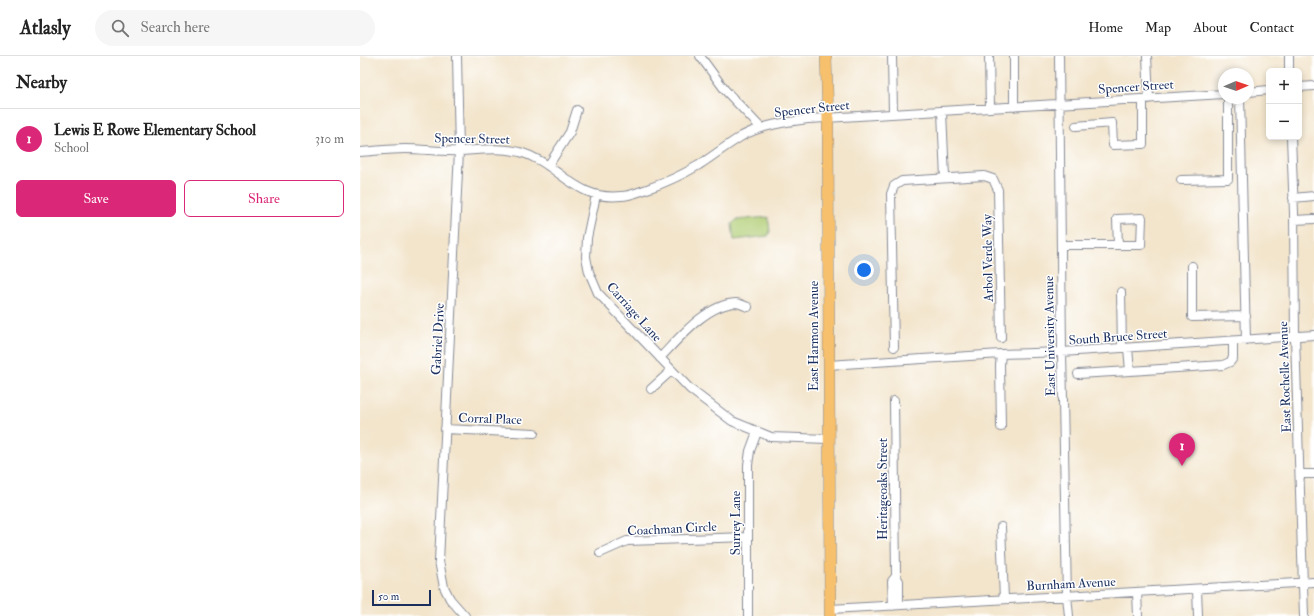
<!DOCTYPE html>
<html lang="en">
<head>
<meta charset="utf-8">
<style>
  :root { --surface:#fff; --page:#f6f6f6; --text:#222; --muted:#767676; --line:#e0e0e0; --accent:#db2777 }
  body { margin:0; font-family:"IM FELL Double Pica",serif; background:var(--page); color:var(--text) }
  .controls { position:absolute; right:12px; top:12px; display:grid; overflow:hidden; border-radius:6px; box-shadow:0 2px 6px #0003 }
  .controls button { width:36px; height:36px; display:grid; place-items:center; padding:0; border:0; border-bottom:1px solid var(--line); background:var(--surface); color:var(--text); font:20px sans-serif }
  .compass { position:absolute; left:858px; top:12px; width:36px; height:36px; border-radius:50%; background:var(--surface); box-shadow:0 2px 6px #0003; rotate:88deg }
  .scale { position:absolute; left:12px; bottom:10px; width:59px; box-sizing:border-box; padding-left:4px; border:2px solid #1b2f5e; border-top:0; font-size:11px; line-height:14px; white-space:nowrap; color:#1b2f5e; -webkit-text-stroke:3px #fff; paint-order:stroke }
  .you { position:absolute; left:504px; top:214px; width:14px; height:14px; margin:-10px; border:3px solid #fff; border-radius:50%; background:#1a73e8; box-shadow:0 0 0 6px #1a73e833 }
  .badge { display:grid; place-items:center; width:26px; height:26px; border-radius:50%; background:var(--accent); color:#fff; font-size:13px; font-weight:700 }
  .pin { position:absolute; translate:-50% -33px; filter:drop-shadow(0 1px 2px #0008) }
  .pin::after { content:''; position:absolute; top:21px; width:14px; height:12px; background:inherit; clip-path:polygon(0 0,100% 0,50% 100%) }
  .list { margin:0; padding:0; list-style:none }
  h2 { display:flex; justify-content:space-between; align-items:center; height:52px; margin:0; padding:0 16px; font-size:17px }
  h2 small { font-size:13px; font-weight:400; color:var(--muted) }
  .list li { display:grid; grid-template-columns:26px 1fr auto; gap:12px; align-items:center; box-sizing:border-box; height:60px; padding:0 16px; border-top:1px solid var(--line) }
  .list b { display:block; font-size:15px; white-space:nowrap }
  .list p { margin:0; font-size:13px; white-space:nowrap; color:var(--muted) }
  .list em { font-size:13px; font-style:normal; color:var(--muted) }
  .actions { display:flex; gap:8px; padding:12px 16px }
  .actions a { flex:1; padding:9px 0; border:1px solid var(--accent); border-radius:6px; text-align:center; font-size:14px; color:var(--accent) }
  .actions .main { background:var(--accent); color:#fff }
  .icon { flex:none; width:22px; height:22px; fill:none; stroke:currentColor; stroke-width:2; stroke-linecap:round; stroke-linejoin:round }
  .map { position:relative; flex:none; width:954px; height:560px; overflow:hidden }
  header { display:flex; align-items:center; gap:24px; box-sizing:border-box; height:56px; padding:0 20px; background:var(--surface); border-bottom:1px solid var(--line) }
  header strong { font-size:19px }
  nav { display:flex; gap:22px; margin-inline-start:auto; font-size:14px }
  .search { width:280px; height:36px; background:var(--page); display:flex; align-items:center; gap:10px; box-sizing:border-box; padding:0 14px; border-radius:22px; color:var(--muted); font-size:15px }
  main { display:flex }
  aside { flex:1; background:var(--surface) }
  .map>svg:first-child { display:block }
  .green { fill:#b1cd74; stroke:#667e69 }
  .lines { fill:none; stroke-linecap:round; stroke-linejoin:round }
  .minor-casing { stroke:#878a95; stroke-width:10 }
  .major-casing { stroke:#878a95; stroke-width:12 }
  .minor { stroke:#fff; stroke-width:8 }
  .major { stroke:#f7c06c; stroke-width:11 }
  .labels { text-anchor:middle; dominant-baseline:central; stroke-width:3; stroke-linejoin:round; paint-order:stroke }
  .street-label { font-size:13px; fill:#1b2f5e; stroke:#fff }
</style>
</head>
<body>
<header>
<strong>Atlasly</strong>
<div class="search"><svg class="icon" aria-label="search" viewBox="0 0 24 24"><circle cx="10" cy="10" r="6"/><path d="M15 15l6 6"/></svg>Search here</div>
<nav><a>Home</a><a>Map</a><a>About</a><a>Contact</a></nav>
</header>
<main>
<aside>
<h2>Nearby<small></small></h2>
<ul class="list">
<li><span class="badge">1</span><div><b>Lewis E Rowe Elementary School</b><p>School</p></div><em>310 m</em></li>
</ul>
<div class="actions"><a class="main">Save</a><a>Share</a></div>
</aside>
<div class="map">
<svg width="954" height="560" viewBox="0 0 954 560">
  <rect width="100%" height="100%" fill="#fff"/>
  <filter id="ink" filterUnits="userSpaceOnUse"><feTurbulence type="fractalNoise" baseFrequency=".025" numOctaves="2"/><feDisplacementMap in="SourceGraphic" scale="8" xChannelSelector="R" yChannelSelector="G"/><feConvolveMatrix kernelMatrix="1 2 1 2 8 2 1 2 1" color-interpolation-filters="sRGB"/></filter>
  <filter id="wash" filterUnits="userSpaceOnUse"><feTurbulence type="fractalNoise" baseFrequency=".012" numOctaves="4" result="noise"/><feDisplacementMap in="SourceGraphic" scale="16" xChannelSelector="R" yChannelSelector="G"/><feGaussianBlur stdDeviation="0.9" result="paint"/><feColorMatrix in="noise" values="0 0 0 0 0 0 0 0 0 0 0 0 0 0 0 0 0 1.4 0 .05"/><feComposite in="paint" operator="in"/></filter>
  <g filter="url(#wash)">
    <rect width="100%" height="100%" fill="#f3e5cc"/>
    <path class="green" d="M 408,161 L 410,175 L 408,180 L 374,184 L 372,168 L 376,164 Z"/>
  </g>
  <g filter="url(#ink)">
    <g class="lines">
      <g class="minor-casing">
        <path id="minor" d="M 97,0 L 99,95 L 79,505 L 84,531 L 90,543 L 105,560
          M 340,0 L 365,34 L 401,72
          M 532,0 L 533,58
          M 629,0 L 630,52
          M 654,0 L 654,51
          M 699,0 L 702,296 L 707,540 L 709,560
          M 787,0 L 789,43
          M 929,15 L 929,0
          M 939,31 L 954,30
          M 888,36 L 909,34
          M 880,42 L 886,284
          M 582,56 L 585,122
          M 716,70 L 752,67 L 753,89 L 783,88 L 783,43
          M 931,81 L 934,157 L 935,280 L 944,560
          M 0,96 C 15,95 30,93 45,93 C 64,93 82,96 100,95 C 120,94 140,91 160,96 C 199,107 214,145 261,140 C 270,140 278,136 287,133 C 305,127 322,119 339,109 C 353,100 367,89 382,80 C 402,69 426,66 449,63 L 864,38
          M 188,110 L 210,76 L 217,54
          M 821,124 L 868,123 L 868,42
          M 236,139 L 227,182 L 226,201 L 229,216 L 238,237 L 330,333 L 372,365 L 411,381 L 468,383
          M 933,142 L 954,140
          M 934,164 L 954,163
          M 701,189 L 781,189 L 782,162 L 757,163 L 758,189
          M 832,210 L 832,261 L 886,260
          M 761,236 L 762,292
          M 534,291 L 531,138 L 534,130 L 542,125 L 624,120 L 633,123 L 638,134 L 641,282
          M 768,292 L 770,315 L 863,309 L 870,306 L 873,302 L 873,285
          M 300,302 C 319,282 347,248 376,247 C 380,247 384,250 388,251
          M 468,309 L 641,298 L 702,296 L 954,279
          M 718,318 L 770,315
          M 291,333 L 312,314
          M 534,345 L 536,520 L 539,525 L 539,549
          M 641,371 L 640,309 L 641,298
          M 85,373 L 174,377
          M 940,418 L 954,418
          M 641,471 L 644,543
          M 240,497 L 267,485 L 388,481
          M 837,533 L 838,560
          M 777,536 L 778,560
          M 533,550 L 532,525 L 536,520
          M 470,553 L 954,526
          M 388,560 L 388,409 L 390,395 L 397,376"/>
      </g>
      <g class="major-casing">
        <path id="major" d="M 466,0 L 468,62 L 470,560"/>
      </g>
      <use href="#minor" class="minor"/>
      <use href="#major" class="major"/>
    </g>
  </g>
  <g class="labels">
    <g class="street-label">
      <text transform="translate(776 31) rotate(-4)">Spencer Street</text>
      <text transform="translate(452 53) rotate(-6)">Spencer Street</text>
      <text transform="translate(112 83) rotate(1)">Spencer Street</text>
      <text transform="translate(628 202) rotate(-91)">Arbol Verde Way</text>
      <text transform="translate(274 256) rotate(48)">Carriage Lane</text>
      <text transform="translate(454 280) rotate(-90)">East Harmon Avenue</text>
      <text transform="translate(690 280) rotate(-91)">East University Avenue</text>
      <text transform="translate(758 281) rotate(-4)">South Bruce Street</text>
      <text transform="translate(78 283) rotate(-87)">Gabriel Drive</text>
      <text transform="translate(925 321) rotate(-92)">East Rochelle Avenue</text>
      <text transform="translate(130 363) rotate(2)">Corral Place</text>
      <text transform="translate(523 433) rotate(-90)">Heritageoaks Street</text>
      <text transform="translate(376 467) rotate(-90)">Surrey Lane</text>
      <text transform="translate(312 473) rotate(-3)">Coachman Circle</text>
      <text transform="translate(711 528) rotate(-3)">Burnham Avenue</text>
    </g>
  </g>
</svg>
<div class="controls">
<button>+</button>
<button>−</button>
</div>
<svg class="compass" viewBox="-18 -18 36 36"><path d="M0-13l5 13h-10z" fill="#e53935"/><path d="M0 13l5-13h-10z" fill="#767676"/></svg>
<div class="scale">50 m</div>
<div class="you"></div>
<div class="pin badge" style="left:822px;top:410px">1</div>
</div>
</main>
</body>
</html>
